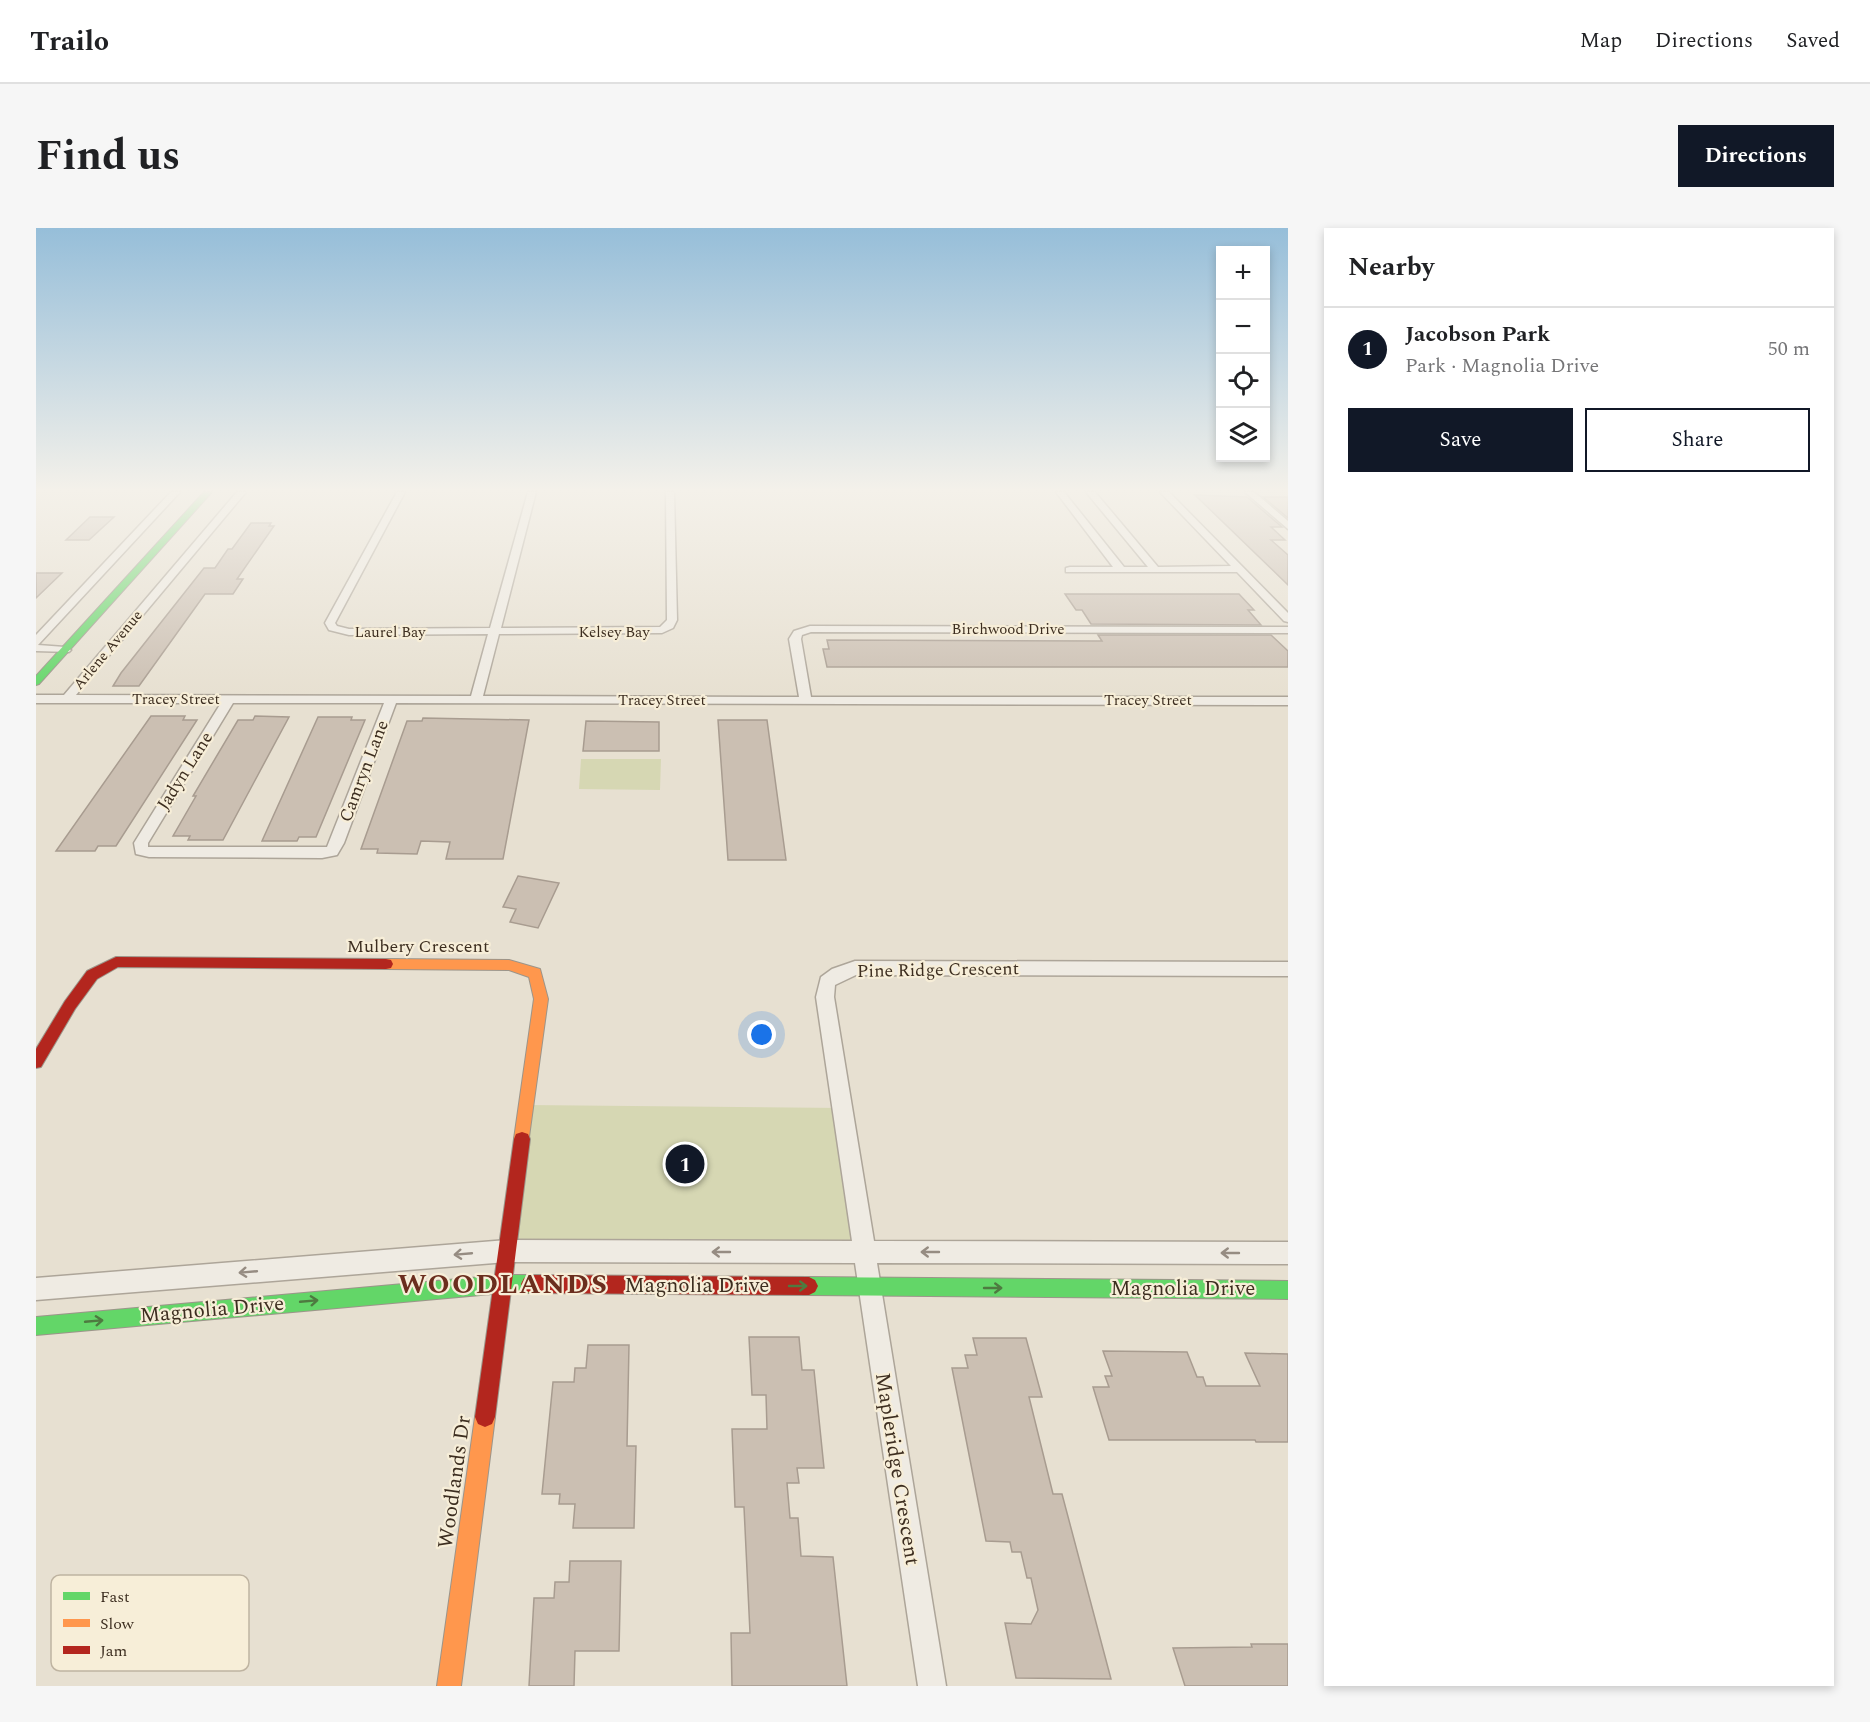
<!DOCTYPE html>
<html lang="en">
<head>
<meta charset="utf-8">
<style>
  :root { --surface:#fff; --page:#f6f6f6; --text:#202124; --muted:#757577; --line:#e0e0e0; --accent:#111827 }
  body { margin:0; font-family:Spectral,serif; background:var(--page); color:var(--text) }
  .controls { position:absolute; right:18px; top:18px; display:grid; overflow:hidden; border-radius:0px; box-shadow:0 3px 9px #0003 }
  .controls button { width:54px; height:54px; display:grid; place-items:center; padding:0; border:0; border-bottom:2px solid var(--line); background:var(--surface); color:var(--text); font:30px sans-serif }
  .you { position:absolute; left:726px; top:807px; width:21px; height:21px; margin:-15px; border:4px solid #fff; border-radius:50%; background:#1a73e8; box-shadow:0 0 0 9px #1a73e833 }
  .badge { display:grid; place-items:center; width:39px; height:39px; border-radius:50%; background:var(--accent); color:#fff; font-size:20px; font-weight:700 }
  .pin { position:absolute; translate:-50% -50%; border:3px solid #fff; box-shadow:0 2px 6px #0006 }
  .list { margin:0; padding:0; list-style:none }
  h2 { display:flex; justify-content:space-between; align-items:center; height:78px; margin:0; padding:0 24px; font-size:26px }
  h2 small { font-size:20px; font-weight:400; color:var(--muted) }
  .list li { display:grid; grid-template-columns:39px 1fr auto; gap:18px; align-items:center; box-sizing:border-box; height:84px; padding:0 24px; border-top:2px solid var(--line) }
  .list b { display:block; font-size:22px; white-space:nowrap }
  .list p { margin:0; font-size:20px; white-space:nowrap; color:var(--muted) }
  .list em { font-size:20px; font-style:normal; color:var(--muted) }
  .actions { display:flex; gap:12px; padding:18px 24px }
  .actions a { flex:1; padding:14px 0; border:2px solid var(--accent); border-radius:0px; text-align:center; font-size:21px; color:var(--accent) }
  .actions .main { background:var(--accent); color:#fff }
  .icon { flex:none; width:33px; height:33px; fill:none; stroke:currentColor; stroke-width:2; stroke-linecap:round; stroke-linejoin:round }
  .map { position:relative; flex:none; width:1252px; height:1458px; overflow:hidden; border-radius:0px }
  header { display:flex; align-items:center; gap:36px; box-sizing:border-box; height:84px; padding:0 30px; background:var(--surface); border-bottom:2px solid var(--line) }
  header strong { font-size:28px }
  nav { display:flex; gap:33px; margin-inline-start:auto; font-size:21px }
  .intro { display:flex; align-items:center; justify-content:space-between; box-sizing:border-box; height:144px; padding:0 36px }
  h1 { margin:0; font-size:42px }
  .button { padding:15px 27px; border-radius:0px; background:var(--accent); color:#fff; font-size:21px; font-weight:700 }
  main { display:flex; gap:36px; padding:0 36px }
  aside { flex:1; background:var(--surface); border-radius:0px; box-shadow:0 3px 9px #0003 }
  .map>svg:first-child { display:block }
  .green { fill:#d6d7b3 }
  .building { fill:#cbbfb2; stroke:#a89c90; stroke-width:1.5 }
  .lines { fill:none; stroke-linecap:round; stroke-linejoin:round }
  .street-casing { stroke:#ada599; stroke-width:3 }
  .fast-casing { stroke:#9c958a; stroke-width:2 }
  .slow-casing { stroke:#9c958a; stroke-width:2 }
  .jam-casing { stroke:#9c958a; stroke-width:2 }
  .street { fill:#efebe3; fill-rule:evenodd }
  .fast { fill:#63d668; fill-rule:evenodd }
  .slow { fill:#ff974d; fill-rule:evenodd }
  .jam { fill:#b3261e; fill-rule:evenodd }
  .oneway { stroke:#968c82 }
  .oneway2 { stroke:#4e7a40 }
  .labels { text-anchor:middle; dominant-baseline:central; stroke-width:4.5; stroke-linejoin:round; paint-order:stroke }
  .far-street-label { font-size:15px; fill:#3d2e20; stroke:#f7eed8 }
  .street-label { font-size:18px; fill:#3d2e20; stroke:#f7eed8 }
  .near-street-label { font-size:21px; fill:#3d2e20; stroke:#f7eed8 }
  .near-district-label { font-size:28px; font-weight:bold; letter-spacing:1.5px; fill:#6b2e1e; stroke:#f7eed8 }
  .key { fill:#f7eed8; stroke:#bfb4a1; stroke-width:1.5 }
  .key-label { font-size:16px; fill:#3d2e20 }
</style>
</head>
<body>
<header>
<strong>Trailo</strong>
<nav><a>Map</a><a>Directions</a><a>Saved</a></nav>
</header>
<div class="intro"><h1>Find us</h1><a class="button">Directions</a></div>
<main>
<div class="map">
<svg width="1252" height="1458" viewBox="0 0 1252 1458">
  <rect width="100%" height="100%" fill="#e7e0d1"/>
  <path class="green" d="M 545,531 L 625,531 L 624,562 L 543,561 Z
    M 491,877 L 806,880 L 828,1024 L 471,1023 Z"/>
  <path class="building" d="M 1159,267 L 1211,269 L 1246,299 L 1235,299 L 1249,312 L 1235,312 L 1252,327 L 1252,357 Z
    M 1227,269 L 1252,269 L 1252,290 Z
    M 54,289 L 78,289 L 53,312 L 30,312 Z
    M 215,295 L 235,295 L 233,298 L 238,298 L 201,351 L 207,351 L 197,366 L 169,366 L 103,458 L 77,458 L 85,445 L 168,340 L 179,340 L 192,321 L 196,321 Z
    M 0,345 L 26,345 L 0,370 Z
    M 1029,366 L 1203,366 L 1218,382 L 1212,382 L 1225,397 L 1055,396 L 1046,382 L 1040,382 Z
    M 1062,407 L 1235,407 L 1252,423 L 1252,439 L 791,439 L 787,421 L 793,421 L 791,412 L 1066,413 Z
    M 115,488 L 149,488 L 147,492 L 161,492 L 80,618 L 62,618 L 59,623 L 20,623 Z
    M 219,488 L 253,489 L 187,612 L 152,612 L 154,608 L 137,608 L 160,568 L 157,568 L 202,492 L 217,492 Z
    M 282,489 L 316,489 L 315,492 L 329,492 L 280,609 L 263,609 L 261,613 L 226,613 Z
    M 387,490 L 493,492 L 467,631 L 410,631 L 414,614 L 385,613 L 381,626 L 341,625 L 342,621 L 325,621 L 371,493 L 386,493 Z
    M 682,492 L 731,492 L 750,632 L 692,632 Z
    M 550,493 L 623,494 L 623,523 L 547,523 Z
    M 482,648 L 523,655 L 502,700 L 474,694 L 480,681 L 467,679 Z
    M 713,1109 L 763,1109 L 766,1142 L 778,1142 L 788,1240 L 761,1240 L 763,1255 L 751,1255 L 754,1290 L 762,1290 L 765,1328 L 797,1329 L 811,1458 L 696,1458 L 695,1405 L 714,1405 L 708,1279 L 699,1279 L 696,1201 L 731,1201 L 730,1167 L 716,1167 Z
    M 937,1110 L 990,1110 L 1006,1169 L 993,1169 L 1017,1266 L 1026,1266 L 1075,1451 L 980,1450 L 969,1395 L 995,1396 L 1002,1382 L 995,1350 L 991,1350 L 985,1324 L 976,1324 L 974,1314 L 950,1313 L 916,1140 L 932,1140 L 929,1127 L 941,1127 Z
    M 552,1117 L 593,1117 L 591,1218 L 600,1218 L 598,1300 L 537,1300 L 539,1276 L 523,1276 L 524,1266 L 506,1266 L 517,1154 L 538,1154 L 539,1140 L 550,1140 Z
    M 1067,1123 L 1151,1124 L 1161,1149 L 1167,1149 L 1170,1158 L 1224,1158 L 1209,1125 L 1252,1126 L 1252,1214 L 1220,1214 L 1219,1212 L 1073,1212 L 1057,1159 L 1073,1159 L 1069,1148 L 1076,1148 Z
    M 534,1333 L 585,1333 L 583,1423 L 539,1423 L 538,1458 L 493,1458 L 498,1370 L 518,1370 L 519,1354 L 533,1354 Z
    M 1215,1416 L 1252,1416 L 1252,1458 L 1149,1458 L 1137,1420 L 1216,1419 Z"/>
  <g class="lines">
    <g class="street-casing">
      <path id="street" d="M 135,264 L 144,264 L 2,417 L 29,419 L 35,422 L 33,424 L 0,423 L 0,407 Z
        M 201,264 L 210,264 L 40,467 L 435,468 L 452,406 L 313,407 L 293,402 L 289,395 L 361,264 L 369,264 L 299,395 L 301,398 L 313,401 L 454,400 L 492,264 L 500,264 L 465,400 L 624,399 L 631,392 L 630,264 L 638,264 L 641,392 L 637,400 L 626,405 L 463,406 L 447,468 L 763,469 L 753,411 L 758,403 L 774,398 L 1252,399 L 1252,405 L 775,404 L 766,407 L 765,411 L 775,469 L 1252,469 L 1252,477 L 360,475 L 308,615 L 301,627 L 286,630 L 113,629 L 100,626 L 98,615 L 185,475 L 0,475 L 0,467 L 28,467 ZM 197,475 L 348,475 L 291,619 L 112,619 L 112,615 Z
        M 1020,264 L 1028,264 L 1088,339 L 1112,339 L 1050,264 L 1059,264 L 1122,339 L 1195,338 L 1124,264 L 1133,264 L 1252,385 L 1252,394 L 1248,393 L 1201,344 L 1030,344 L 1030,340 L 1034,339 L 1077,339 Z
        M 1209,264 L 1218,264 L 1252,293 L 1252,301 Z
        M 819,733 L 1252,734 L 1252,748 L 820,747 L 799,757 L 798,769 L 838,1013 L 1252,1014 L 1252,1036 L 841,1035 L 910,1458 L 882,1458 L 819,1035 L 471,1034 L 0,1072 L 0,1050 L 471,1012 L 816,1013 L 780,769 L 785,749 L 796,741 Z"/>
    </g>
    <g class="fast-casing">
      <path id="fast" d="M 168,264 L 176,264 L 3,456 L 0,457 L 0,448 Z
        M 467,1047 L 494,1047 L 500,1050 L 503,1056 L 500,1062 L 494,1065 L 467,1065 L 0,1107 L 0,1089 Z
        M 773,1049 L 1252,1053 L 1252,1071 L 773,1067 L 767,1064 L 764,1058 L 767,1052 Z"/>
    </g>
    <g class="slow-casing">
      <path id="slow" d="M 350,731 L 473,732 L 504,741 L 512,771 L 492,916 L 486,918 L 480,916 L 478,911 L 498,771 L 493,749 L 473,742 L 350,741 L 345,740 L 343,736 L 345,732 Z
        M 449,1179 L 456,1182 L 459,1189 L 425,1458 L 401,1458 L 439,1189 L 442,1182 Z"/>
    </g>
    <g class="jam-casing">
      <path id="jam" d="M 80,729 L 350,731 L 355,732 L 357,736 L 355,740 L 350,741 L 82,739 L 61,751 L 39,781 L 5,839 L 0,840 L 0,821 L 29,773 L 51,743 Z
        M 486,904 L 492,906 L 494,911 L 459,1189 L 456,1196 L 449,1199 L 442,1196 L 439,1189 L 478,911 L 480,906 Z
        M 494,1047 L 773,1049 L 779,1052 L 782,1058 L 779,1064 L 773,1067 L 494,1065 L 488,1062 L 485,1056 L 488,1050 Z"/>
    </g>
    <use href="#street" class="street"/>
    <use href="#fast" class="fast"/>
    <use href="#slow" class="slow"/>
    <use href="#jam" class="jam"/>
  </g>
  <defs><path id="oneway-shaft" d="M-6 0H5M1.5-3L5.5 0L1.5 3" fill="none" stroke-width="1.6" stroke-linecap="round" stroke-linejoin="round" transform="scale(1.5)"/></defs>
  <g class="oneway">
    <use href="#oneway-shaft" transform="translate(685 1024) rotate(-180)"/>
    <use href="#oneway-shaft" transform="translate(894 1024) rotate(-180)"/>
    <use href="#oneway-shaft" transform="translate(1194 1025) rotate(-180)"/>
    <use href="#oneway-shaft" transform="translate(427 1026) rotate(175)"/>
    <use href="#oneway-shaft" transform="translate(212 1044) rotate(175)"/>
  </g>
  <g class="oneway2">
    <use href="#oneway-shaft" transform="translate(762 1058)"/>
    <use href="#oneway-shaft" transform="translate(957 1060)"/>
    <use href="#oneway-shaft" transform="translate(273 1073) rotate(-5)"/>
    <use href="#oneway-shaft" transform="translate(58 1093) rotate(-5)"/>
  </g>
  <linearGradient id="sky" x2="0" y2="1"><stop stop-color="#96bed9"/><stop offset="0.56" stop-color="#f4f1ea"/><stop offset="1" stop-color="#f4f1ea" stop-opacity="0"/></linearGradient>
  <rect width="1252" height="468" fill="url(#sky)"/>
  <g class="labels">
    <g class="far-street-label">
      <text x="972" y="401">Birchwood Drive</text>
      <text x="354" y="404">Laurel Bay</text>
      <text x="578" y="404">Kelsey Bay</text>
      <text transform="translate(72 422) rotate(-50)">Arlene Avenue</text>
      <text x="140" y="471">Tracey Street</text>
      <text x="626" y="472">Tracey Street</text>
      <text x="1112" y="472">Tracey Street</text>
    </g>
    <g class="street-label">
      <text transform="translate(149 543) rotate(-58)">Jadyn Lane</text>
      <text transform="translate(328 543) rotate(-69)">Camryn Lane</text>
      <text x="382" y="718">Mulbery Crescent</text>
      <text transform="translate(902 742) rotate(-1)">Pine Ridge Crescent</text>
    </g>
    <g class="near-street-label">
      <text x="661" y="1058">Magnolia Drive</text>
      <text x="1147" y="1061">Magnolia Drive</text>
      <text transform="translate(176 1082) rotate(-5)">Magnolia Drive</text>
      <text transform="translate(861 1241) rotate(81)">Mapleridge Crescent</text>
      <text transform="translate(419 1254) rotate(-82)">Woodlands Dr</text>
    </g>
    <g class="near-district-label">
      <text x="467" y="1056">WOODLANDS</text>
    </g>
  </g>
  <rect x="15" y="1347" width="198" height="96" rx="9" class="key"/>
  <rect x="27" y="1364" width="27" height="8" fill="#63d668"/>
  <rect x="27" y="1391" width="27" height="8" fill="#ff974d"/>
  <rect x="27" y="1418" width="27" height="8" fill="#b3261e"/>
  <g class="key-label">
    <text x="64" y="1374">Fast</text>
    <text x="64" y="1401">Slow</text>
    <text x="64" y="1428">Jam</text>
  </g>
</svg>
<div class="controls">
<button>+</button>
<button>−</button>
<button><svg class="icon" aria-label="locate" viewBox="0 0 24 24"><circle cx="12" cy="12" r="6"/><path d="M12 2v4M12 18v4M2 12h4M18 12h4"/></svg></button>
<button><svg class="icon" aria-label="layers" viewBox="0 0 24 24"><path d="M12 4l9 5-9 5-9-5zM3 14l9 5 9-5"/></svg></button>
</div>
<div class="you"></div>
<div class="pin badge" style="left:649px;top:936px">1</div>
</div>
<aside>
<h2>Nearby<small></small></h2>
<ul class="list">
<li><span class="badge">1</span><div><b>Jacobson Park</b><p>Park · Magnolia Drive</p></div><em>50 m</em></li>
</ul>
<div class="actions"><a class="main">Save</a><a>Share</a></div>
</aside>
</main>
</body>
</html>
